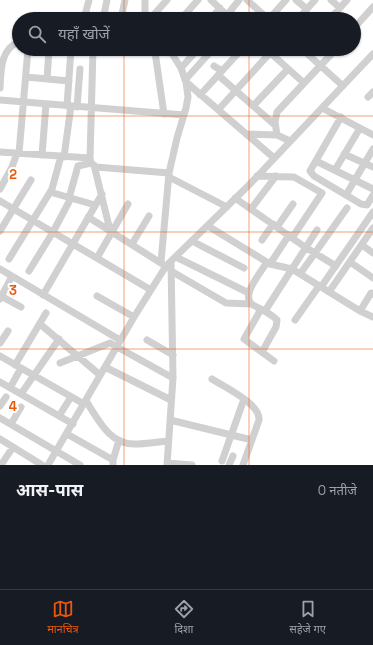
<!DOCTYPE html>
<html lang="hi">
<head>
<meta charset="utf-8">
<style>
  :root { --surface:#171b24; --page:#20242c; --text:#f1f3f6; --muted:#9ea1a6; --line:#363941; --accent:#ea580c }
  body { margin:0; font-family:"Space Grotesk","Noto Sans Devanagari",sans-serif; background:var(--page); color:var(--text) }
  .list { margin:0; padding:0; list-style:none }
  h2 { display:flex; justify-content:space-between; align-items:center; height:52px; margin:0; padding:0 16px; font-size:17px }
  h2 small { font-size:13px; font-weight:400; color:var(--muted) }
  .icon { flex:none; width:22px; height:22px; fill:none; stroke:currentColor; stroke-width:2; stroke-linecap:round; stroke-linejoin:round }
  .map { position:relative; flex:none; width:373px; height:465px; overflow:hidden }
  .search { position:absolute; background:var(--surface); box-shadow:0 1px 3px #0004; left:12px; right:12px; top:12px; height:44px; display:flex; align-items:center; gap:10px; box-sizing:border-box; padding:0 14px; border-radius:22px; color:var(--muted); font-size:15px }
  .sheet { height:124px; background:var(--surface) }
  nav { display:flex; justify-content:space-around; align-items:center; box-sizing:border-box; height:56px; border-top:1px solid var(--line); background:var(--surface); font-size:11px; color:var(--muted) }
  nav a { display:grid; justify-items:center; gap:2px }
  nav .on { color:var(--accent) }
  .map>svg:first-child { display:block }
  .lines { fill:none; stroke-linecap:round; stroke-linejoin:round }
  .minor { stroke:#d0d0d0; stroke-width:7 }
  .grid { fill:none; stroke:#e8590c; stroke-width:1; stroke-opacity:0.55 }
  .grid-label { font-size:13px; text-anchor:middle; font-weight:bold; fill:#e8590c; stroke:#fff; stroke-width:4; stroke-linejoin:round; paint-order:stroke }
</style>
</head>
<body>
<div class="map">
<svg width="373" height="465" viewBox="0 0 373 465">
  <rect width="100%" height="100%" fill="#fff"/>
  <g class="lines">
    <path class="minor" d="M 145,0 L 145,12 L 148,19
      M 211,0 L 231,19
      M 247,0 L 268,19
      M 296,0 L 307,9
      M 331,0 L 340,8
      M 84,19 L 89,0
      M 103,19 L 107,0
      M 121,19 L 125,0
      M 150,19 L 167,0
      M 181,19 L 198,0
      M 211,19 L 220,8
      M 224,19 L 239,0
      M 269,19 L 286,0
      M 298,19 L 315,0
      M 330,19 L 347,0
      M 354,28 L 373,7
      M 93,49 L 90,158 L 91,163 L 96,167 L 169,173
      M 117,49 L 173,53
      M 266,49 L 304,83
      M 302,49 L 343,86
      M 155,52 L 164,114
      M 214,66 L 222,71
      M 181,68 L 198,49
      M 218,75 L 275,125
      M 26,77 L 69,81
      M 47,79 L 49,49
      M 185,80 L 213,49
      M 186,82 L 274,158
      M 0,88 C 1,71 0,49 19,42
      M 200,95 L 242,49
      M 368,97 L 373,92
      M 0,100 L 184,115
      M 67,106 L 71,49
      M 253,106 L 288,69
      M 77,107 L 80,69
      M 322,108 L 373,135
      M 218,110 L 270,53
      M 341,117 L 310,171 L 314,176 L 361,204 L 367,205 L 373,195
      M 246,134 L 277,135 L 290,141
      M 277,135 L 275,122 L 277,112 L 336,49
      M 0,152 L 90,158
      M 19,153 L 28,49
      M 344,154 L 373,167
      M 42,155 L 46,104
      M 64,157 L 71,106
      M 316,161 L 373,189
      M 94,165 L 110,230
      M 335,170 L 360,128
      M 257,176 L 294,177 L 322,193 L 292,238
      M 169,177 L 227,207
      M 0,189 L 12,167 L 17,153
      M 50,192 L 95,205
      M 346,195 L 373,149
      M 69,198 L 78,166 L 91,163
      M 235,198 L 305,247 L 336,266
      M 0,201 L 151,290
      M 251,209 L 276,176
      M 88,217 L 164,265
      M 208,226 L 270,264 L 292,269 L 360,311 L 373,317
      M 277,227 L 293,204
      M 0,231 L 31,180
      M 262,240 L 273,224
      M 192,241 L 244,268
      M 132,244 L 149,216
      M 362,245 L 373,253
      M 176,257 L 249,293
      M 97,258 L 128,204
      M 9,259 L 52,189 L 61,156
      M 161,262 L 169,173 L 177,138 L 186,108 L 188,97 L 186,82 L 181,68 L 169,49
      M 350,262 L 373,278
      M 270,264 L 289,235
      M 0,269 L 120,340
      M 29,271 L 53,232 L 71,198
      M 171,271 L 226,303 L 251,304
      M 300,274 L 347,208
      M 321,287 L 373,212
      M 329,292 L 373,228
      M 43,295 L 102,194
      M 1,296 L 21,307
      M 97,296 L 134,317
      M 0,299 L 12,276
      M 261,309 L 244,339 L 274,361
      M 265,311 L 317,230
      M 360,311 L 371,293 L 373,294
      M 295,320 L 319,286
      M 40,324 L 100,375
      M 147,340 L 173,355
      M 0,343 L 8,331
      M 262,352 L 276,327 L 277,320 C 270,313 262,310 253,305 C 239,297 262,271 267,262
      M 0,356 L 84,404
      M 60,363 L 110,343 L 173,378
      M 15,365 L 46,313
      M 105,367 L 171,400
      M 212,379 C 224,387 261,404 259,420 L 243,465
      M 0,382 L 73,424
      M 10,388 L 21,368
      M 21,394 L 59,339
      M 86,401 C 98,419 109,444 134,444 C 145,444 157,442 168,441
      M 0,406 L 6,397
      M 59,416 L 71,397
      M 0,418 L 80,465
      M 170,420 L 252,440
      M 11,424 L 21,407
      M 67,434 L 113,460
      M 0,439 L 42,465
      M 222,461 L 244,399
      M 167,463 L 192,465
      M 1,465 L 13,447
      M 48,465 L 134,317 L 166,266 L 249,185 L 373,54
      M 113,465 L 113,460 L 119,440
      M 167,465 L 173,378 L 171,262
      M 229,465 L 233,456"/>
  </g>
  <path class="grid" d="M 124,0 L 124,19M 249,0 L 249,19M 124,49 L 124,465M 249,49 L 249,465M 0,116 L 373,116M 0,232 L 373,232M 0,349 L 373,349"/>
  <g class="grid-label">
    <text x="13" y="179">2</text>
    <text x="13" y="295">3</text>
    <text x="13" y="411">4</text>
  </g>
</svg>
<div class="search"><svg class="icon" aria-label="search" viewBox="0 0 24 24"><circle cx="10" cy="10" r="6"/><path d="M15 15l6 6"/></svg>यहाँ खोजें</div>
</div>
<section class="sheet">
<h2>आस-पास<small>0 नतीजे</small></h2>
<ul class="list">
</ul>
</section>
<nav>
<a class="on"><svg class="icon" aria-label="map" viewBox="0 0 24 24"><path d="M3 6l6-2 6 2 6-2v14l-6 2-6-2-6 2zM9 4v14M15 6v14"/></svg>मानचित्र</a>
<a><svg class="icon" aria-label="directions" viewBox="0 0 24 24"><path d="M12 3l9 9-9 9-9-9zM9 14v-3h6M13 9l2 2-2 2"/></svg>दिशा</a>
<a><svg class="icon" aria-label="saved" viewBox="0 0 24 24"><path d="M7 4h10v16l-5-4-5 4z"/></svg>सहेजे गए</a>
</nav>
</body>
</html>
